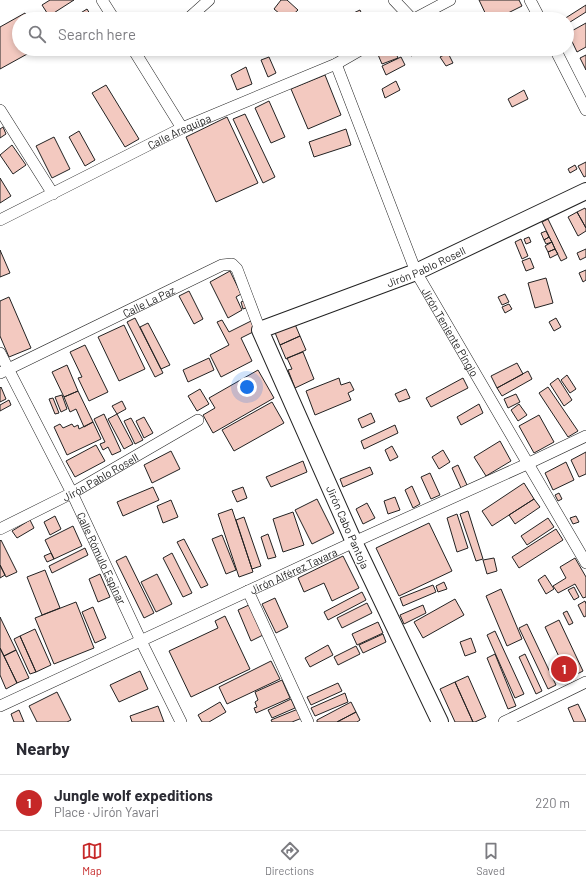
<!DOCTYPE html>
<html lang="en">
<head>
<meta charset="utf-8">
<style>
  :root { --surface:#fff; --page:#f7f7f7; --text:#2b2b33; --muted:#7c7c81; --line:#e1e1e2; --accent:#c62828 }
  body { margin:0; font-family:Barlow,sans-serif; background:var(--page); color:var(--text) }
  .you { position:absolute; left:247px; top:387px; width:14px; height:14px; margin:-10px; border:3px solid #fff; border-radius:50%; background:#1a73e8; box-shadow:0 0 0 6px #1a73e833 }
  .badge { display:grid; place-items:center; width:26px; height:26px; border-radius:50%; background:var(--accent); color:#fff; font-size:13px; font-weight:700 }
  .pin { position:absolute; translate:-50% -50%; border:2px solid #fff; box-shadow:0 1px 4px #0006 }
  .list { margin:0; padding:0; list-style:none }
  h2 { display:flex; justify-content:space-between; align-items:center; height:52px; margin:0; padding:0 16px; font-size:17px }
  h2 small { font-size:13px; font-weight:400; color:var(--muted) }
  .list li { display:grid; grid-template-columns:26px 1fr auto; gap:12px; align-items:center; box-sizing:border-box; height:56px; padding:0 16px; border-top:1px solid var(--line) }
  .list b { display:block; font-size:15px; white-space:nowrap }
  .list p { margin:0; font-size:13px; white-space:nowrap; color:var(--muted) }
  .list em { font-size:13px; font-style:normal; color:var(--muted) }
  .icon { flex:none; width:22px; height:22px; fill:none; stroke:currentColor; stroke-width:2; stroke-linecap:round; stroke-linejoin:round }
  .map { position:relative; flex:none; width:586px; height:722px; overflow:hidden }
  .search { position:absolute; background:var(--surface); box-shadow:0 2px 6px #0003; left:12px; right:12px; top:12px; height:44px; display:flex; align-items:center; gap:10px; box-sizing:border-box; padding:0 14px; border-radius:22px; color:var(--muted); font-size:15px }
  .sheet { height:108px; background:var(--surface) }
  nav { display:flex; justify-content:space-around; align-items:center; box-sizing:border-box; height:56px; border-top:1px solid var(--line); background:var(--surface); font-size:11px; color:var(--muted) }
  nav a { display:grid; justify-items:center; gap:2px }
  nav .on { color:var(--accent) }
  .map>svg:first-child { display:block }
  .building { fill:#f3c9c0; stroke:#222 }
  .lines { fill:none; stroke-linecap:round; stroke-linejoin:round }
  .street-casing { stroke:#222; stroke-width:12 }
  .secondary-casing { stroke:#222; stroke-width:18 }
  .street { stroke:#fff; stroke-width:11 }
  .secondary { stroke:#fff; stroke-width:16 }
  .labels { text-anchor:middle; dominant-baseline:central; stroke-width:3; stroke-linejoin:round; paint-order:stroke }
  .street-label { font-size:11px; fill:#222; stroke:#fff }
</style>
</head>
<body>
<div class="map">
<svg width="586" height="722" viewBox="0 0 586 722">
  <rect width="100%" height="100%" fill="#fff"/>
  <path class="building" d="M 50,0 L 74,0 L 49,16 L 42,5 Z
    M 281,0 L 287,0 L 298,10 L 288,19 L 286,19 L 274,9 Z
    M 479,0 L 519,0 L 522,6 L 496,19 L 488,19 Z
    M 586,5 L 586,12 L 567,24 L 567,19 L 564,19 Z
    M 87,9 L 93,19 L 71,19 Z
    M 360,10 L 364,19 L 348,19 L 347,16 Z
    M 25,13 L 28,19 L 19,19 L 19,49 L 27,49 L 29,53 L 0,69 L 0,27 Z
    M 586,23 L 586,47 L 577,52 L 568,33 Z
    M 378,49 L 394,49 L 398,58 L 382,64 L 376,50 Z
    M 407,49 L 422,49 L 423,51 L 411,56 Z
    M 448,53 L 453,63 L 446,66 L 440,57 Z
    M 586,55 L 586,70 L 580,58 Z
    M 269,57 L 276,73 L 268,77 L 261,60 Z
    M 401,57 L 405,65 L 386,75 L 382,66 Z
    M 246,67 L 252,84 L 237,90 L 231,75 Z
    M 325,75 L 341,115 L 308,129 L 291,89 Z
    M 396,81 L 400,90 L 385,98 L 382,89 Z
    M 106,85 L 139,139 L 125,147 L 92,93 Z
    M 524,90 L 528,99 L 512,107 L 508,99 Z
    M 269,101 L 285,137 L 271,143 L 255,108 Z
    M 245,114 L 275,177 L 263,183 L 233,119 Z
    M 227,117 L 258,183 L 216,202 L 186,137 Z
    M 3,127 L 6,134 L 0,138 L 0,129 Z
    M 346,129 L 351,145 L 314,157 L 309,142 Z
    M 79,131 L 95,160 L 85,166 L 69,137 Z
    M 54,137 L 70,169 L 52,178 L 36,146 Z
    M 12,145 L 26,165 L 13,174 L 0,155 Z
    M 586,162 L 586,176 L 584,177 L 578,166 Z
    M 575,165 L 577,169 L 570,173 L 568,169 Z
    M 0,178 L 11,196 L 0,203 Z
    M 585,208 L 586,210 L 586,228 L 577,212 Z
    M 577,212 L 586,228 L 586,231 L 578,236 L 568,217 Z
    M 548,219 L 567,258 L 561,261 L 542,222 Z
    M 546,231 L 549,237 L 544,240 L 541,233 Z
    M 529,237 L 531,242 L 526,244 L 524,239 Z
    M 549,237 L 552,242 L 546,244 L 544,240 Z
    M 521,239 L 528,256 L 522,259 L 515,242 Z
    M 552,242 L 555,249 L 548,252 L 545,246 Z
    M 555,249 L 558,254 L 550,258 L 548,252 Z
    M 586,249 L 586,257 L 580,260 L 577,253 Z
    M 0,250 L 10,273 L 0,277 Z
    M 530,258 L 534,268 L 526,271 L 522,261 Z
    M 586,270 L 586,280 L 583,282 L 579,273 Z
    M 230,271 L 241,294 L 236,297 L 242,310 L 228,318 L 210,282 Z
    M 546,278 L 553,303 L 535,308 L 528,283 Z
    M 189,291 L 203,319 L 194,324 L 179,296 Z
    M 505,294 L 509,302 L 502,305 L 498,297 Z
    M 9,297 L 31,348 L 9,357 L 0,336 L 0,301 Z
    M 248,299 L 251,306 L 243,309 L 241,302 Z
    M 509,304 L 512,309 L 505,313 L 502,307 Z
    M 135,318 L 163,373 L 155,377 L 127,322 Z
    M 556,318 L 561,327 L 554,331 L 549,322 Z
    M 222,320 L 229,332 L 251,321 L 255,331 L 241,338 L 252,361 L 221,377 L 210,355 L 229,345 L 217,322 Z
    M 294,322 L 300,336 L 280,345 L 274,330 Z
    M 148,323 L 170,365 L 161,369 L 140,327 Z
    M 124,325 L 145,369 L 119,381 L 98,337 Z
    M 300,336 L 306,350 L 286,359 L 280,345 Z
    M 85,345 L 108,392 L 89,401 L 78,378 L 82,377 L 70,352 Z
    M 303,352 L 314,379 L 295,388 L 288,370 L 292,369 L 287,358 Z
    M 209,358 L 214,370 L 188,382 L 183,370 Z
    M 517,363 L 523,374 L 497,388 L 491,376 Z
    M 67,365 L 78,391 L 64,397 L 52,372 Z
    M 258,370 L 274,398 L 213,433 L 203,415 L 215,408 L 209,398 Z
    M 528,371 L 532,379 L 502,396 L 497,388 Z
    M 567,375 L 576,389 L 570,393 L 561,380 Z
    M 339,378 L 341,385 L 350,382 L 354,390 L 348,393 L 351,400 L 315,415 L 306,391 Z
    M 463,378 L 468,388 L 431,407 L 426,398 Z
    M 558,378 L 572,400 L 564,406 L 550,384 Z
    M 1,387 L 6,399 L 0,402 L 0,388 Z
    M 548,387 L 578,431 L 568,437 L 539,393 Z
    M 200,389 L 209,404 L 197,411 L 188,396 Z
    M 406,389 L 410,398 L 399,402 L 395,394 Z
    M 78,391 L 93,422 L 84,427 L 76,409 L 70,412 L 64,397 Z
    M 516,394 L 520,402 L 508,408 L 504,399 Z
    M 62,395 L 67,409 L 61,412 L 55,397 Z
    M 53,398 L 59,413 L 55,414 L 49,399 Z
    M 9,400 L 11,405 L 0,411 L 0,405 Z
    M 122,401 L 126,409 L 117,414 L 112,406 Z
    M 272,402 L 284,423 L 234,451 L 222,430 Z
    M 479,404 L 483,413 L 461,425 L 457,417 Z
    M 519,404 L 527,415 L 518,421 L 511,410 Z
    M 371,413 L 375,422 L 362,428 L 358,419 Z
    M 104,414 L 121,451 L 112,455 L 108,447 L 103,450 L 100,444 L 105,442 L 94,419 Z
    M 117,414 L 133,444 L 124,449 L 108,419 Z
    M 539,415 L 554,442 L 534,453 L 519,426 Z
    M 144,417 L 153,433 L 144,438 L 136,421 Z
    M 131,418 L 143,440 L 135,444 L 124,421 Z
    M 93,422 L 101,439 L 67,455 L 54,427 L 60,424 L 63,428 L 72,424 L 74,427 L 78,425 L 79,429 Z
    M 395,425 L 398,433 L 364,449 L 361,441 Z
    M 500,441 L 511,461 L 486,476 L 474,457 Z
    M 96,445 L 105,461 L 75,477 L 66,461 Z
    M 392,446 L 398,457 L 390,461 L 385,450 Z
    M 443,450 L 450,462 L 439,469 L 432,457 Z
    M 171,451 L 180,469 L 152,483 L 144,465 Z
    M 586,452 L 586,474 L 579,477 L 571,460 Z
    M 303,461 L 307,472 L 271,487 L 266,477 Z
    M 566,462 L 574,480 L 553,490 L 545,473 Z
    M 458,465 L 467,485 L 461,488 L 452,468 Z
    M 370,467 L 373,474 L 343,487 L 340,479 Z
    M 430,473 L 440,495 L 431,499 L 421,477 Z
    M 524,483 L 534,499 L 492,526 L 482,511 Z
    M 412,486 L 420,504 L 413,508 L 405,490 Z
    M 153,487 L 159,500 L 123,516 L 117,502 Z
    M 243,487 L 247,498 L 237,502 L 232,491 Z
    M 559,493 L 562,499 L 558,501 L 555,495 Z
    M 395,497 L 400,510 L 388,514 L 384,501 Z
    M 317,499 L 334,533 L 312,544 L 295,510 Z
    M 534,499 L 540,507 L 515,524 L 509,515 Z
    M 171,500 L 178,517 L 163,523 L 157,506 Z
    M 367,503 L 375,518 L 363,524 L 356,509 Z
    M 232,509 L 253,572 L 239,577 L 218,514 Z
    M 468,511 L 483,559 L 476,561 L 460,514 Z
    M 293,512 L 304,545 L 283,552 L 273,519 Z
    M 457,514 L 468,548 L 457,552 L 447,518 Z
    M 55,516 L 61,529 L 50,535 L 44,522 Z
    M 576,516 L 579,522 L 573,524 L 570,518 Z
    M 244,517 L 261,566 L 252,569 L 236,520 Z
    M 548,518 L 554,527 L 527,545 L 521,536 Z
    M 30,520 L 34,528 L 17,538 L 12,531 Z
    M 429,523 L 452,571 L 399,596 L 376,548 Z
    M 73,526 L 82,546 L 54,559 L 45,540 Z
    M 556,529 L 563,540 L 519,568 L 512,557 Z
    M 268,534 L 276,557 L 268,559 L 261,537 Z
    M 222,535 L 236,570 L 226,574 L 212,539 Z
    M 184,539 L 208,585 L 201,588 L 177,542 Z
    M 1,540 L 17,572 L 6,577 L 0,565 L 0,541 Z
    M 85,548 L 88,555 L 52,573 L 49,566 Z
    M 51,553 L 54,559 L 47,562 L 44,556 Z
    M 172,553 L 192,593 L 183,597 L 163,558 Z
    M 126,556 L 154,613 L 144,618 L 116,561 Z
    M 343,556 L 359,588 L 332,601 L 324,583 L 304,592 L 298,578 Z
    M 494,558 L 497,571 L 487,574 L 483,560 Z
    M 575,558 L 586,577 L 586,597 L 583,598 L 575,584 L 558,593 L 553,586 L 566,578 L 560,567 Z
    M 0,565 L 5,575 L 0,578 Z
    M 45,570 L 60,608 L 42,615 L 27,577 Z
    M 100,574 L 110,597 L 98,602 L 89,579 Z
    M 157,574 L 172,604 L 156,612 L 141,582 Z
    M 545,575 L 554,589 L 546,594 L 538,580 Z
    M 444,582 L 447,589 L 438,592 L 436,586 Z
    M 433,585 L 436,592 L 403,606 L 400,598 Z
    M 574,587 L 579,597 L 574,600 L 568,590 Z
    M 501,589 L 522,639 L 507,646 L 486,596 Z
    M 362,592 L 366,600 L 328,620 L 324,612 Z
    M 275,598 L 288,627 L 276,633 L 262,604 Z
    M 455,599 L 464,615 L 423,638 L 414,622 Z
    M 585,601 L 586,604 L 586,616 L 584,617 L 578,605 Z
    M 76,602 L 94,648 L 54,664 L 35,618 Z
    M 367,603 L 372,613 L 342,628 L 337,618 Z
    M 251,604 L 265,634 L 251,641 L 238,610 Z
    M 423,605 L 426,613 L 404,624 L 400,615 Z
    M 93,607 L 106,638 L 95,643 L 82,612 Z
    M 567,611 L 573,623 L 569,625 L 563,613 Z
    M 225,616 L 250,669 L 191,697 L 169,651 L 218,628 L 215,621 Z
    M 0,617 L 16,650 L 4,656 L 0,648 Z
    M 559,620 L 583,671 L 569,678 L 545,627 Z
    M 378,622 L 383,633 L 357,645 L 352,634 Z
    M 527,624 L 556,685 L 548,689 L 519,628 Z
    M 35,629 L 51,665 L 36,672 L 20,636 Z
    M 495,631 L 524,694 L 515,698 L 487,635 Z
    M 383,634 L 386,642 L 363,653 L 359,645 Z
    M 20,636 L 36,672 L 30,674 L 14,639 Z
    M 471,638 L 476,652 L 465,656 L 460,642 Z
    M 328,645 L 333,655 L 310,667 L 305,658 Z
    M 356,646 L 360,654 L 338,665 L 334,657 Z
    M 0,648 L 17,683 L 6,689 L 0,675 Z
    M 16,650 L 29,678 L 17,683 L 4,656 Z
    M 495,654 L 516,706 L 508,709 L 487,658 Z
    M 525,654 L 542,691 L 536,694 L 519,657 Z
    M 271,661 L 280,679 L 227,704 L 219,687 Z
    M 140,671 L 148,689 L 119,702 L 110,685 Z
    M 468,676 L 486,717 L 475,722 L 473,722 L 455,682 Z
    M 282,680 L 290,698 L 256,713 L 254,708 L 257,707 L 255,702 L 258,700 L 255,692 Z
    M 455,682 L 473,722 L 455,722 L 440,689 Z
    M 338,683 L 342,691 L 311,705 L 307,697 Z
    M 57,692 L 71,720 L 67,722 L 37,722 L 29,706 Z
    M 345,693 L 348,702 L 315,716 L 311,708 Z
    M 291,699 L 295,708 L 272,718 L 268,710 Z
    M 220,702 L 226,712 L 209,722 L 202,722 L 198,715 Z
    M 351,702 L 356,712 L 337,722 L 317,722 L 317,720 Z
    M 578,704 L 586,721 L 586,722 L 574,722 L 568,708 Z
    M 158,706 L 164,722 L 132,722 L 130,716 Z
    M 298,709 L 302,718 L 292,722 L 272,722 L 271,720 Z
    M 19,710 L 24,722 L 14,722 L 11,714 Z
    M 356,712 L 360,720 L 357,722 L 337,722 Z"/>
  <g class="lines">
    <g class="street-casing">
      <g id="street">
        <path d="M 102,0 L 114,19"/>
        <path d="M 394,0 L 412,19"/>
        <path d="M 530,0 L 540,19"/>
        <path d="M 190,17 L 209,0"/>
        <path d="M 414,19 L 450,0"/>
        <path d="M 133,49 L 182,128"/>
        <path d="M 555,49 L 586,110"/>
        <path id="s1" d="M 336,64 L 416,272 L 586,563"/>
        <path d="M 0,110 L 53,194"/>
        <path id="s2" d="M 0,220 L 182,128 L 336,64 L 362,49"/>
        <path id="s3" d="M 0,353 L 72,493 L 141,641 L 181,722"/>
        <path id="s4" d="M 0,373 L 222,265 L 232,264 L 237,269 L 260,330"/>
        <path id="s5" d="M 0,529 L 72,493 L 198,420"/>
        <path d="M 248,591 L 308,722"/>
        <path id="s6" d="M 0,706 L 354,542 L 527,464 L 586,436"/>
        <path d="M 504,722 L 586,682"/>
      </g>
    </g>
    <g class="secondary-casing">
      <g id="secondary">
        <path id="s7" d="M 440,722 L 354,542 L 260,330 L 416,272 L 586,191"/>
      </g>
    </g>
    <use href="#street" class="street"/>
    <use href="#secondary" class="secondary"/>
  </g>
  <g class="labels">
    <g class="street-label">
      <text stroke="none"><textPath href="#s2" startOffset="200">Calle Arequipa</textPath></text>
      <text stroke="none"><textPath href="#s7" startOffset="609">Jirón Pablo Rosell</textPath></text>
      <text stroke="none"><textPath href="#s4" startOffset="165">Calle La Paz</textPath></text>
      <text stroke="none"><textPath href="#s1" startOffset="292">Jirón Teniente Pinglo</textPath></text>
      <text stroke="none"><textPath href="#s5" startOffset="113">Jirón Pablo Rosell</textPath></text>
      <text transform="translate(348 527) rotate(66)">Jirón Cabo Pantoja</text>
      <text stroke="none"><textPath href="#s3" startOffset="229">Calle Rómulo Espinar</textPath></text>
      <text stroke="none"><textPath href="#s6" startOffset="323">Jirón Alférez Tavara</textPath></text>
    </g>
  </g>
</svg>
<div class="you"></div>
<div class="pin badge" style="left:564px;top:669px">1</div>
<div class="search"><svg class="icon" aria-label="search" viewBox="0 0 24 24"><circle cx="10" cy="10" r="6"/><path d="M15 15l6 6"/></svg>Search here</div>
</div>
<section class="sheet">
<h2>Nearby<small></small></h2>
<ul class="list">
<li><span class="badge">1</span><div><b>Jungle wolf expeditions</b><p>Place · Jirón Yavari</p></div><em>220 m</em></li>
</ul>
</section>
<nav>
<a class="on"><svg class="icon" aria-label="map" viewBox="0 0 24 24"><path d="M3 6l6-2 6 2 6-2v14l-6 2-6-2-6 2zM9 4v14M15 6v14"/></svg>Map</a>
<a><svg class="icon" aria-label="directions" viewBox="0 0 24 24"><path d="M12 3l9 9-9 9-9-9zM9 14v-3h6M13 9l2 2-2 2"/></svg>Directions</a>
<a><svg class="icon" aria-label="saved" viewBox="0 0 24 24"><path d="M7 4h10v16l-5-4-5 4z"/></svg>Saved</a>
</nav>
</body>
</html>
